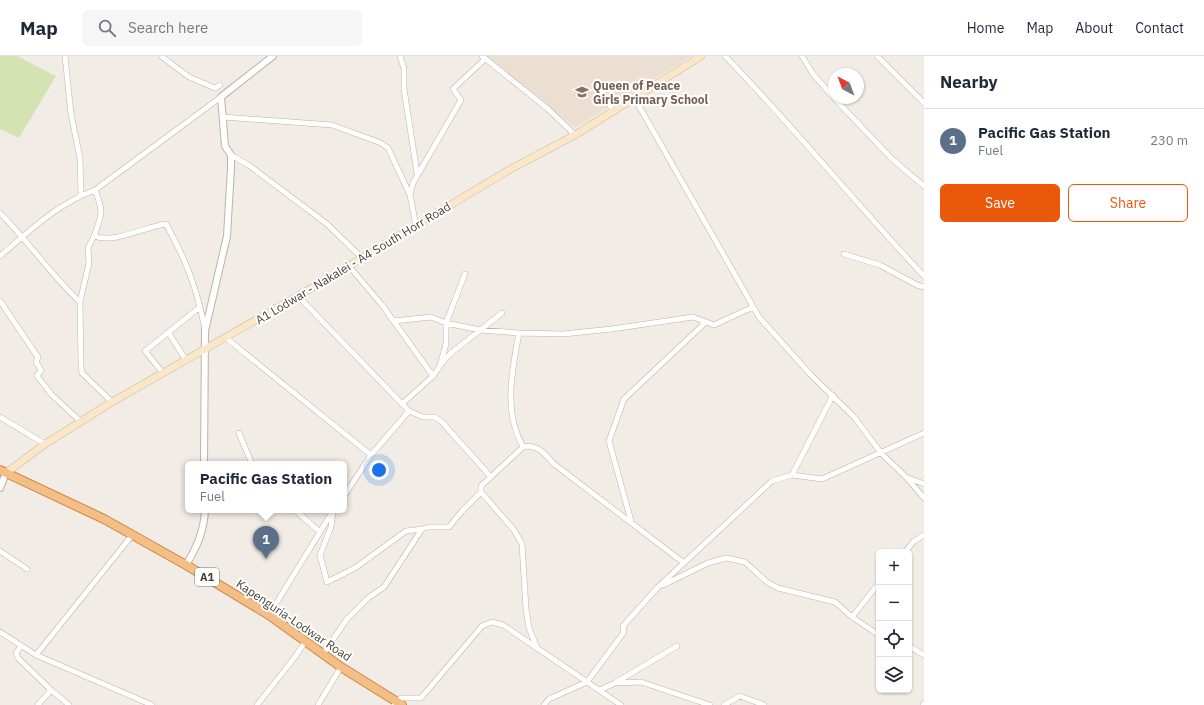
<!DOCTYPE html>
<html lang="en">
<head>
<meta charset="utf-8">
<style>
  :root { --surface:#fff; --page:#f6f6f7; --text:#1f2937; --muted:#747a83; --line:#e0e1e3; --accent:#ea580c }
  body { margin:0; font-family:"IBM Plex Sans",sans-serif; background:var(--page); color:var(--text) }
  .controls { position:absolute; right:12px; bottom:12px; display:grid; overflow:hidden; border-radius:6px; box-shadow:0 1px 3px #0004 }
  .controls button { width:36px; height:36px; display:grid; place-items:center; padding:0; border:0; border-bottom:1px solid var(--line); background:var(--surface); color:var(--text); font:20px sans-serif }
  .compass { position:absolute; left:828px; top:12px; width:36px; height:36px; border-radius:50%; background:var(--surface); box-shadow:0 1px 3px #0004; rotate:319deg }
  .you { position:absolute; left:379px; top:414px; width:14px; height:14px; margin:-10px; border:3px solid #fff; border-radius:50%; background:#1a73e8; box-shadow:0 0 0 6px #1a73e833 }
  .badge { display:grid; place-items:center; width:26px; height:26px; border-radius:50%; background:var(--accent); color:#fff; font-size:13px; font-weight:700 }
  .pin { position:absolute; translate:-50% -33px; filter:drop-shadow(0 1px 2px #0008) }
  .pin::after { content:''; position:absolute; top:21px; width:14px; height:12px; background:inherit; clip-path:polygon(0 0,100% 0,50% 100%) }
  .popup { position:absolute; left:185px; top:405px; width:162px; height:52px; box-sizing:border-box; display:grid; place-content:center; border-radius:6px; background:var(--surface); filter:drop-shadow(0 1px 3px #0005); font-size:13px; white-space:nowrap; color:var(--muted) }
  .popup b { font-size:15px; color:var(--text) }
  .popup::after { content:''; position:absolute; left:50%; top:100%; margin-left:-8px; border:8px solid transparent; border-top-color:var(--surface) }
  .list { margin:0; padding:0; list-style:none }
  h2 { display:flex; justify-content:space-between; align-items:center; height:52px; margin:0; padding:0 16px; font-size:17px }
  h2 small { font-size:13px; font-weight:400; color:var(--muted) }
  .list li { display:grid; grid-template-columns:26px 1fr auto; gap:12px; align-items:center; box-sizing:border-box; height:64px; padding:0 16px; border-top:1px solid var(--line) }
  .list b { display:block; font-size:15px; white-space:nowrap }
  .list p { margin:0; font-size:13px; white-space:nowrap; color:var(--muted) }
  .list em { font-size:13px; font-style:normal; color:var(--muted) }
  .actions { display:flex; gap:8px; padding:12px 16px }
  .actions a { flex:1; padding:9px 0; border:1px solid var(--accent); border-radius:6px; text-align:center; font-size:14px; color:var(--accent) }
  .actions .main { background:var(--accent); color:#fff }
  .icon { flex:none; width:22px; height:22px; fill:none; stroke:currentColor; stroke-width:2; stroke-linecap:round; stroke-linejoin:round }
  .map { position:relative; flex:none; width:924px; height:649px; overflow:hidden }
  header { display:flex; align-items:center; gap:24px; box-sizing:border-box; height:56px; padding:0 20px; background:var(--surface); border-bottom:1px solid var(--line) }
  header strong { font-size:19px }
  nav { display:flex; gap:22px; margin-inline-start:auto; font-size:14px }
  .search { width:280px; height:36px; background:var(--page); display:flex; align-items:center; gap:10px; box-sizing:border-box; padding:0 14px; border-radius:6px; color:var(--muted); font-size:15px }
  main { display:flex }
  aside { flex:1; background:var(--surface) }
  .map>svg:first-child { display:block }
  .education { fill:#eadfd1 }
  .green { fill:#d5e3b2 }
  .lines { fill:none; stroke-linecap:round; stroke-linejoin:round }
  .minor-casing { stroke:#bcb3aa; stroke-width:6 }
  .tertiary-casing { stroke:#bcb3aa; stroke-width:8 }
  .secondary-casing { stroke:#d1ba9c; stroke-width:8 }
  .trunk-casing { stroke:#d18441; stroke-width:10 }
  .minor { stroke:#fff; stroke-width:5 }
  .tertiary { stroke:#fff; stroke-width:6 }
  .secondary { stroke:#fae6c8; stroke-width:7 }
  .trunk { stroke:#f4bf86; stroke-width:8 }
  .labels { text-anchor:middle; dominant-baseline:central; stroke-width:4; stroke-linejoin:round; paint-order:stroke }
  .shield { fill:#fff; stroke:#7c7672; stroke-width:1 }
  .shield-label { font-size:11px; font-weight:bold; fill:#443c36 }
  .education-label { font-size:12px; font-weight:bold; fill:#785e54; stroke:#fff; text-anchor:start }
  .street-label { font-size:12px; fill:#443c36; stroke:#fff }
</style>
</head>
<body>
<header>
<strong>Map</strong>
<div class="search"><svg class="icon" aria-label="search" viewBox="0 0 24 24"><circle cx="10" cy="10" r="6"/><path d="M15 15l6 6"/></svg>Search here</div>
<nav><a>Home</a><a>Map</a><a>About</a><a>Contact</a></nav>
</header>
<main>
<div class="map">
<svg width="924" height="649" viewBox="0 0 924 649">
  <rect width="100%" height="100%" fill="#f2ece6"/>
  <path class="education" d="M 486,0 L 691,0 L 575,72 Z"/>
  <path class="green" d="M 0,0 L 17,0 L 56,20 L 19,82 L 0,73 Z"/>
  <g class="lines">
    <g class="minor-casing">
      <path id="minor" d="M 65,0 L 71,58 L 80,102 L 81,139
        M 161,0 L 189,21 L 215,32 L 220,29
        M 400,0 L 404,13 L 404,33 L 417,117
        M 482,0 L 548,53 L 575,79
        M 725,0 C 794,71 856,148 924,220
        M 802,0 L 813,18 L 834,42
        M 877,0 L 924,47
        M 599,34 L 614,56
        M 834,42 L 892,103 L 924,130
        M 635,43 L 759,261 L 810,318 L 854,361 L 881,397 L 907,422 L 924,442
        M 223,61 L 332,69 L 381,87 L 388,92 L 410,139
        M 231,99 L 250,110 L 327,168 L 362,202
        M 95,134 C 104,156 102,159 94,180 C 114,188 144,171 166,168 C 186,204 197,232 205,274
        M 0,157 C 28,185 51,219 80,246
        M 416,170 L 410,139 L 413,127 L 461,44 L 453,33 L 485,3
        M 94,180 L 88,192 L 89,207 L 80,246 L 81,310 L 82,317 L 112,346
        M 844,198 L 880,209 L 917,229 L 924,231
        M 0,200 C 31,174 57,148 95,134 L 221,41
        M 349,210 L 382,249 L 433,320 L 402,348
        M 298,240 L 409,355 L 423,361 L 434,361 L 441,365 L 491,421
        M 0,245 L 38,301 L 36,306 L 41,314 L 37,320 L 52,339 L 80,365
        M 394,265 L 431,261 L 446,267 L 480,274 L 519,277 L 563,278 L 612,273 L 693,261 L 714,269 L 753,251
        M 168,276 L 186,304
        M 519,277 C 512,315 503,355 523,391
        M 226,282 L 371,399 L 409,355
        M 440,309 L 451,297 L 502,257
        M 163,317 L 145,295 L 200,251
        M 433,320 L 440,310 L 446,288 L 446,267 L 465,218
        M 0,361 L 45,388
        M 239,377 L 252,408
        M 792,419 L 822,423 L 924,377
        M 908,422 L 924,428
        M 481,436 L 514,474 L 522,488 L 526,553 L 529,572 L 537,592
        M 344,440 L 371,399
        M 295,454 L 320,476
        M 333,456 L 331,471 L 320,499 L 327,526 L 355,512 L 406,475 L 422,473
        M 631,465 L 609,385 L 624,343 L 706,266
        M 0,495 L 27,513
        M 905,496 L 914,485 L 924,479
        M 663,529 L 708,507 L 726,502 L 745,506 L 767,526 L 778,532 L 835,546 L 852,561 L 879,579
        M 269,559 L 331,458
        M 852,561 L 879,527
        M 0,576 L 36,599 L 152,649
        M 21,590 L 16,597 L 18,602 L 51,634 L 69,649
        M 909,590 L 924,599
        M 323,598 L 347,563 L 368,542 L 384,531 L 422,473 L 428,471 L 449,471 L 462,455 L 481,436 L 481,430 L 523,391 C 537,387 545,398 554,408 L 684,507
        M 36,599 L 133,478
        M 615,627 L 641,626 L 710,649
        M 600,634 L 615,627 L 677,590
        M 38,649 L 51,634
        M 257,649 L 295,601 L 305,586
        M 318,649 L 341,611
        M 394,649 L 401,642 L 421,642 L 482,570 L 492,566 L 503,569 L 621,649
        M 544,649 L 549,643 L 587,626 L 624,576 L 623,570 L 658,531 L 772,425 L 792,419 L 833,339
        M 724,649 L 740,640 L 764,649
        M 923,649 L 924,647"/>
    </g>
    <g class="tertiary-casing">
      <path id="tertiary" d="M 204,408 L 205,275 L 227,180 L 231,112 L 231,99 L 225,90 L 221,41 L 273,0
        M 0,432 L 6,417
        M 186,509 C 197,491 204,475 205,454"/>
    </g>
    <g class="secondary-casing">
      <path id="secondary" d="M 6,417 L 45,388 L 112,346 L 298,240 L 509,114 L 575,79 L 701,0"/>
    </g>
    <g class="trunk-casing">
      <path id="trunk" d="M 0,414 L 104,463 L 186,509 L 269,559 L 341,611 L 402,649"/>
    </g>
    <use href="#minor" class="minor"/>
    <use href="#tertiary" class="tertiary"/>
    <use href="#secondary" class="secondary"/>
    <use href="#trunk" class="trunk"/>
  </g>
  <defs>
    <g id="school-bare" transform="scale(1.08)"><path d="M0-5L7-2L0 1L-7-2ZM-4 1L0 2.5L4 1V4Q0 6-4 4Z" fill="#8d6e63" stroke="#fff" stroke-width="2.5" paint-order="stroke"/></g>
  </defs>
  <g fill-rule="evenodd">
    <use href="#school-bare" x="582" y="36"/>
  </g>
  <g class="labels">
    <rect class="shield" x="195" y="512" width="24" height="18" rx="3"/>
    <g class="shield-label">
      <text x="207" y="521">A1</text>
    </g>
    <g class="education-label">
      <text x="593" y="29">Queen of Peace<tspan x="593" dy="14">Girls Primary School</tspan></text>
    </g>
    <g class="street-label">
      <text transform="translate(353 207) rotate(-31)">A1 Lodwar - Nakalei - A4 South Horr Road</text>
      <text transform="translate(294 564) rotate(34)">Kapenguria-Lodwar Road</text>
    </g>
  </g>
</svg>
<div class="controls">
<button>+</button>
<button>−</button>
<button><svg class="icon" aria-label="locate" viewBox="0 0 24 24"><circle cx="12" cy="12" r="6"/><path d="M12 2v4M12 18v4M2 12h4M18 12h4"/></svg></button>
<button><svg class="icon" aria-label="layers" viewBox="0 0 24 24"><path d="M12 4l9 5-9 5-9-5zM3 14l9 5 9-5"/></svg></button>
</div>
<svg class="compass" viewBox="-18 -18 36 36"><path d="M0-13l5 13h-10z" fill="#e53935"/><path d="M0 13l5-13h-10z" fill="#747a83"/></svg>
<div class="you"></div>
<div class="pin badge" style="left:266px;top:503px;background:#5c6f8a">1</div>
<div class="popup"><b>Pacific Gas Station</b>Fuel</div>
</div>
<aside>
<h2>Nearby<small></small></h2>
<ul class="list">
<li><span class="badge" style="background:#5c6f8a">1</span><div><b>Pacific Gas Station</b><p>Fuel</p></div><em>230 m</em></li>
</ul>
<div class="actions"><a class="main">Save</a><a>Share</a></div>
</aside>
</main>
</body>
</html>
